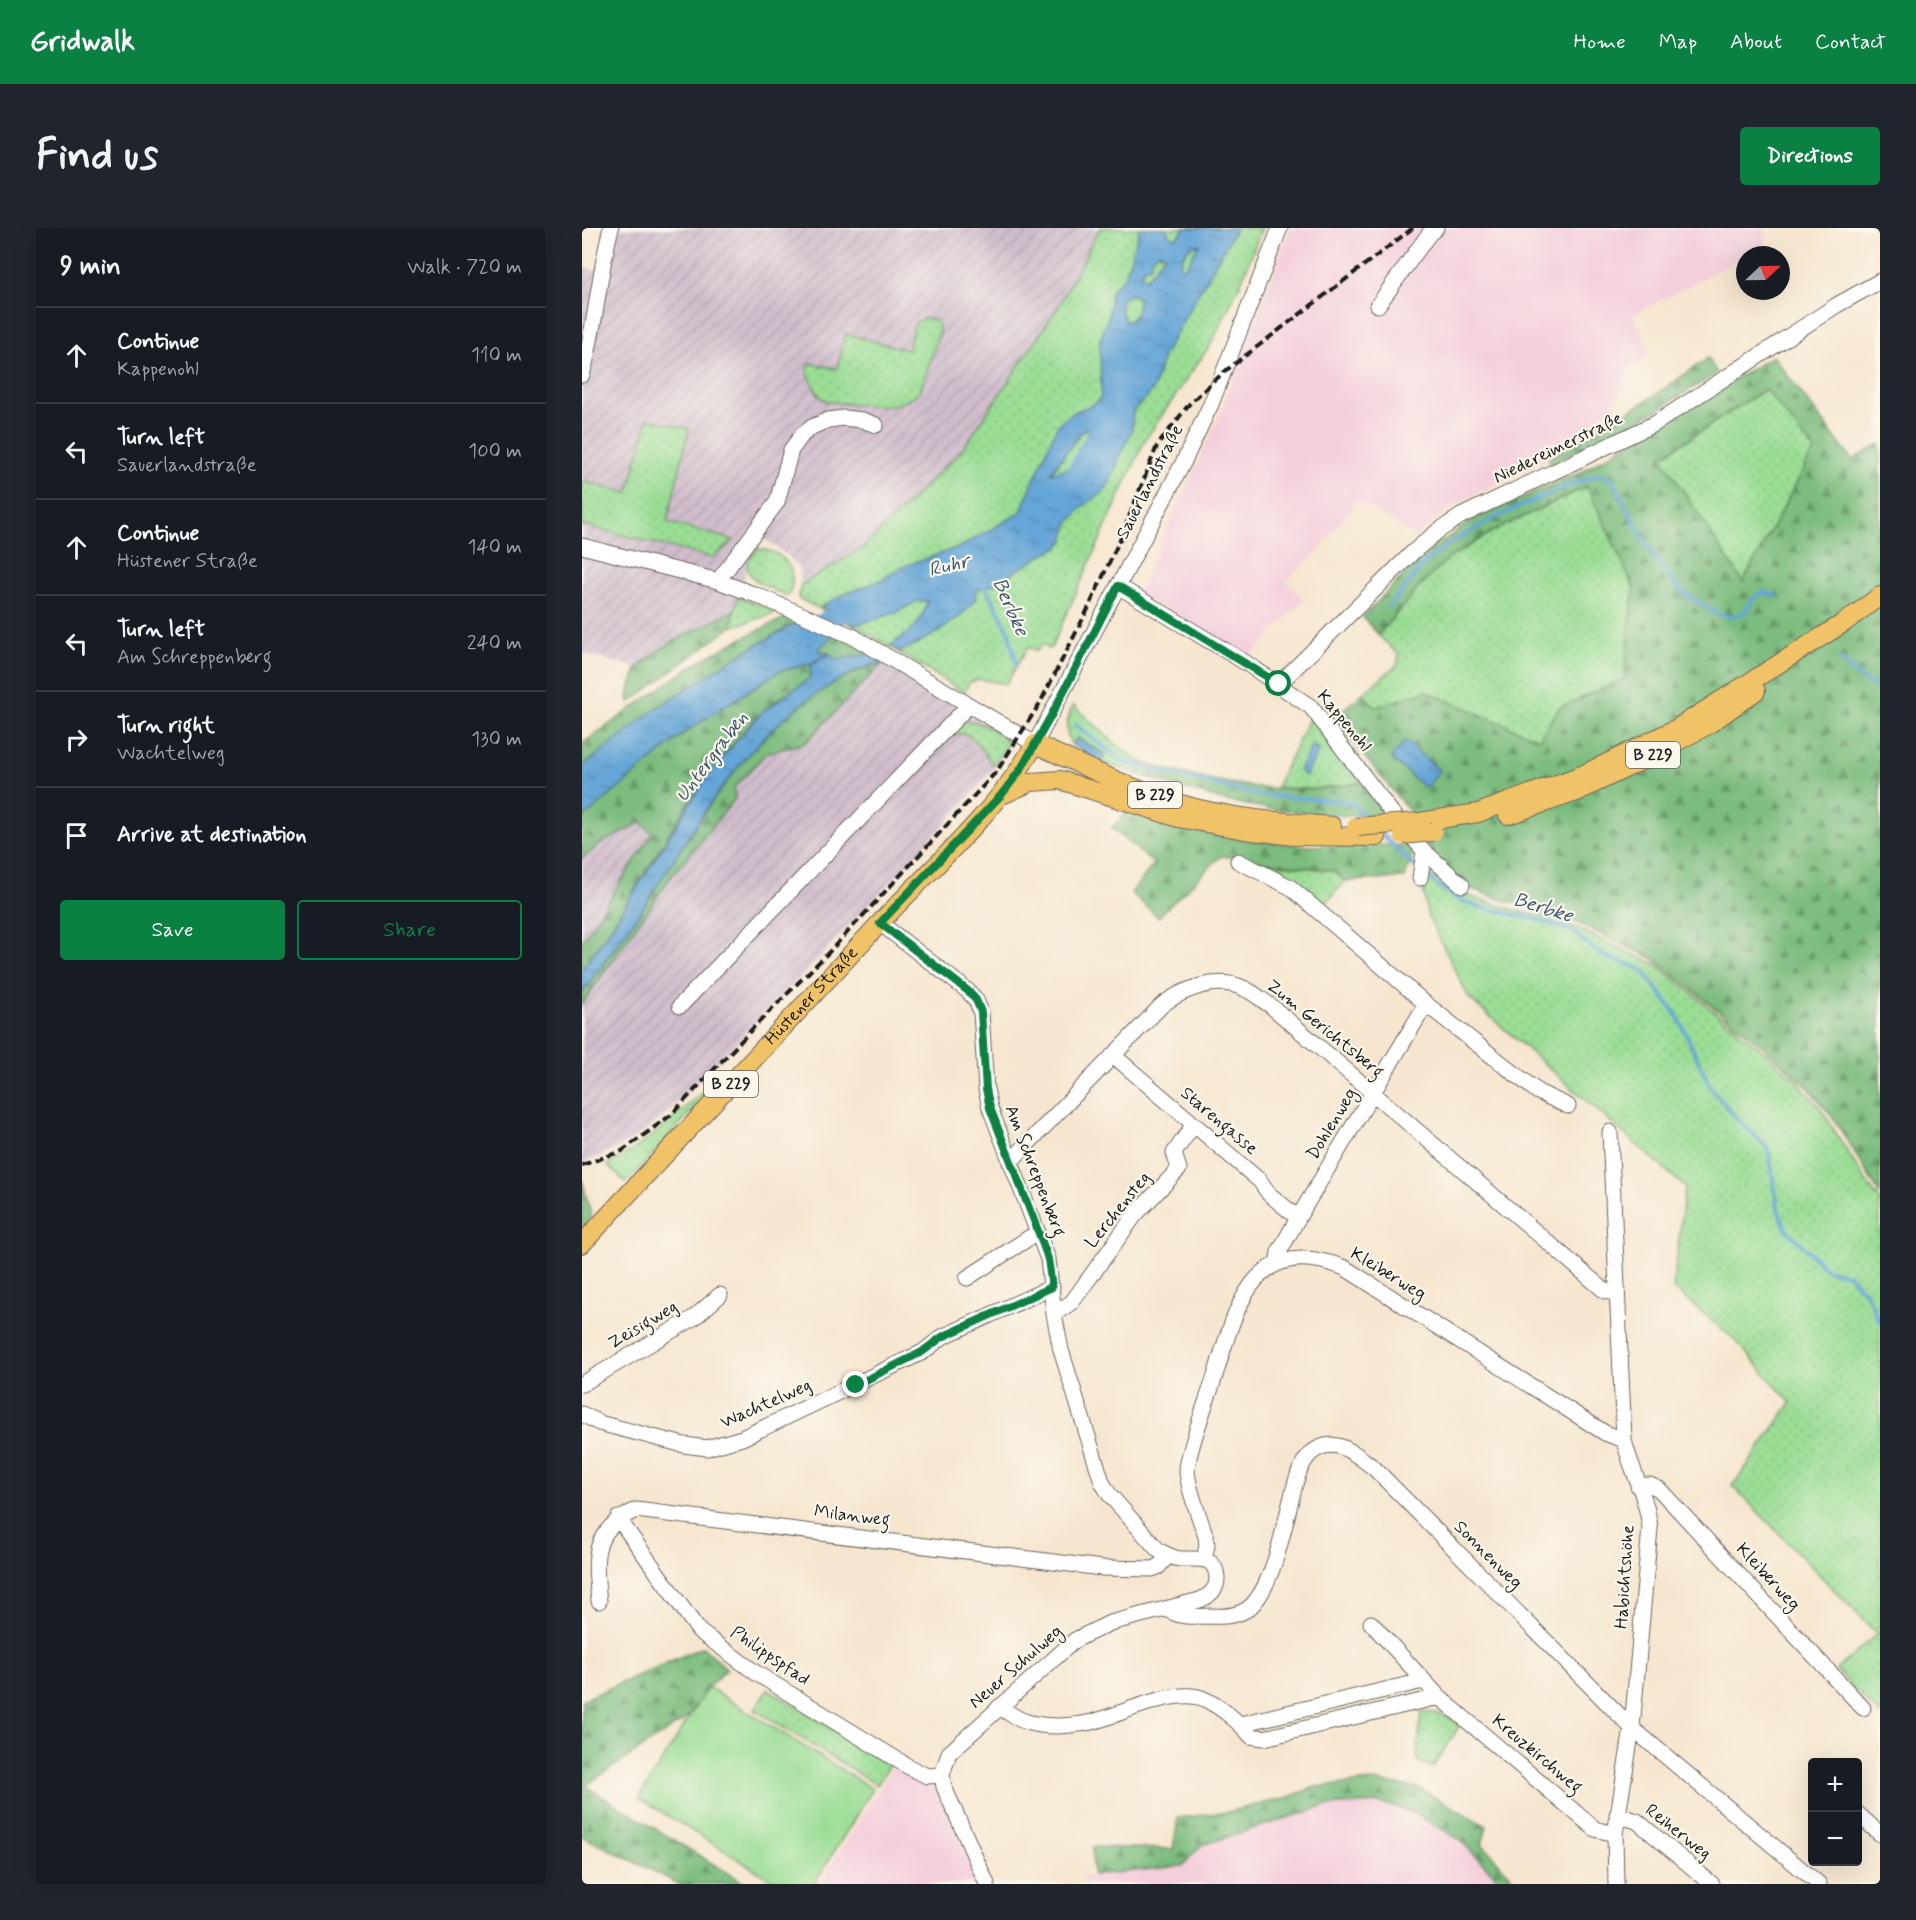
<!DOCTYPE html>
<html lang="en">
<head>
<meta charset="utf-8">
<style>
  :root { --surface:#171b24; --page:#20242c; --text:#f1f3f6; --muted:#9ea1a6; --line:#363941; --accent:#0b8043 }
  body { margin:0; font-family:Mynerve,sans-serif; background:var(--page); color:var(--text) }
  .controls { position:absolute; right:18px; bottom:18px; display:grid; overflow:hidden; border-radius:6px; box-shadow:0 6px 24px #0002 }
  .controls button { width:54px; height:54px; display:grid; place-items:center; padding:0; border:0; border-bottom:2px solid var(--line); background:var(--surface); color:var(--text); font:30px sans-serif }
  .compass { position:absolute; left:1154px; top:18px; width:54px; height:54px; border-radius:50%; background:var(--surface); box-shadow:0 6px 24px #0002; rotate:68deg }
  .stop { position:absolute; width:18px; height:18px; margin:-14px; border:4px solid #0b8043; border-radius:50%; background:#fff }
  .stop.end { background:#0b8043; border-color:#fff; box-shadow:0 2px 6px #0008 }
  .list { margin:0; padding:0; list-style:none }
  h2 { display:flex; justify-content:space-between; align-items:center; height:78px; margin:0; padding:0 24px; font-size:26px }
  h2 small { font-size:20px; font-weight:400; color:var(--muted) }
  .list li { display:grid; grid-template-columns:39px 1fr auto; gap:18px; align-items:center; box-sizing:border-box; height:96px; padding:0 24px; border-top:2px solid var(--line) }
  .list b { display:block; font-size:22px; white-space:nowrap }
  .list p { margin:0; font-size:20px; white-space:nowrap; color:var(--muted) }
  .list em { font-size:20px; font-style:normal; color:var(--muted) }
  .actions { display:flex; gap:12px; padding:18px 24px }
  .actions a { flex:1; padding:14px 0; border:2px solid var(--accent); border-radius:6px; text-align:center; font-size:21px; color:var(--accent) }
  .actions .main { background:var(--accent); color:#fff }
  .icon { flex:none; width:33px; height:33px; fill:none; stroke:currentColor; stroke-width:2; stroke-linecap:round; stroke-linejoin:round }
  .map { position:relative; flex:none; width:1298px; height:1656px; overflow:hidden; border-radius:6px }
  header { display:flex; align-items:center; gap:36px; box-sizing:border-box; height:84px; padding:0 30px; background:var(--accent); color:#fff }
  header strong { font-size:28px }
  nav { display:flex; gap:33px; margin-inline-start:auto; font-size:21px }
  .intro { display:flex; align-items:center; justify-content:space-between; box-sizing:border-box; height:144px; padding:0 36px }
  h1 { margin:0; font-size:42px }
  .button { padding:15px 27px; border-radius:6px; background:var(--accent); color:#fff; font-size:21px; font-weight:700 }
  main { display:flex; gap:36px; padding:0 36px }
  aside { flex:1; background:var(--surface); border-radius:6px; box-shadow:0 6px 24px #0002 }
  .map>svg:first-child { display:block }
  .built { fill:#f4cfdc }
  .industrial { fill:url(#industrial-furrows) }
  .green { fill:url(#green-dots); stroke:#5b7c58; stroke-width:1.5 }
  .forest { fill:url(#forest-firs); stroke:#4c6c4d; stroke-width:1.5; fill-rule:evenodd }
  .pitch { fill:#9add94; stroke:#5b7c58; stroke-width:1.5 }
  .water { fill:url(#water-ripples); stroke:#40607a; stroke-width:1.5; fill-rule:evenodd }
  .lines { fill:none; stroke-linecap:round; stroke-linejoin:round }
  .stream { stroke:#65a5d7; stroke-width:4 }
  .river { stroke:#65a5d7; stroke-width:21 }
  .minor-casing { stroke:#68635b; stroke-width:17 }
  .major-casing { stroke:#68635b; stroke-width:20 }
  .minor { stroke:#fff; stroke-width:15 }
  .major { stroke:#f1c369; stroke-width:18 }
  .rail { stroke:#1c1c1c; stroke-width:4; stroke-dasharray:9 4.5; stroke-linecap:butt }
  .major-bridge-casing { stroke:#68635b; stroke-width:20; stroke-linecap:butt }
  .major-bridge { stroke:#f1c369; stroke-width:18 }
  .route { stroke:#0b8043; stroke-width:8 }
  .labels { text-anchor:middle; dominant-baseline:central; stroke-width:4.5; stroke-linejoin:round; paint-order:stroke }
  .shield { fill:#fbf7ec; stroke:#5f5e5a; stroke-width:1.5 }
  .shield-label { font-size:16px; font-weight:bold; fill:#1c1c1c }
  .street-label { font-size:18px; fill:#1c1c1c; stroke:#fbf7ec }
  .water-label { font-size:20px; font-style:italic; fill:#3d5a70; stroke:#fbf7ec }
</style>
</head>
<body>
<header>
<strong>Gridwalk</strong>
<nav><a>Home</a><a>Map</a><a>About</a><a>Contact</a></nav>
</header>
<div class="intro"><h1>Find us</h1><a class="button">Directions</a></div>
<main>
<aside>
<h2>9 min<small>Walk · 720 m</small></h2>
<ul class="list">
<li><svg class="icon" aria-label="ahead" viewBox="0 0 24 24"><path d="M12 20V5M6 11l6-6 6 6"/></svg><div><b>Continue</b><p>Kappenohl</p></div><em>110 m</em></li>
<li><svg class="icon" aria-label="left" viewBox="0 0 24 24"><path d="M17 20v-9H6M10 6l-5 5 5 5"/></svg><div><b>Turn left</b><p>Sauerlandstraße</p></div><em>100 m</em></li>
<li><svg class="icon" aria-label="ahead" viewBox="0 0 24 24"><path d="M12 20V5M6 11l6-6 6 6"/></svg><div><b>Continue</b><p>Hüstener Straße</p></div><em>140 m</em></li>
<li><svg class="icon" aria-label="left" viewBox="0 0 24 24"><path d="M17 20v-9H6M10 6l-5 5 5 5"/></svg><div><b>Turn left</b><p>Am Schreppenberg</p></div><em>240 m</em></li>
<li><svg class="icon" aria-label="right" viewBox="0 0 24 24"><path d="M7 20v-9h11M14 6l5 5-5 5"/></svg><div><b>Turn right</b><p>Wachtelweg</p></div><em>130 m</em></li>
<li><svg class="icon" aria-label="arrive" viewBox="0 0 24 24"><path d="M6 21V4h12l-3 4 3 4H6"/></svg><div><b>Arrive at destination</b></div></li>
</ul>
<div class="actions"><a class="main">Save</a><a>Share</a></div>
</aside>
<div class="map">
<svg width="1298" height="1656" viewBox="0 0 1298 1656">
  <defs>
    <pattern id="industrial-furrows" width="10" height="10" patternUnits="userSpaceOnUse" patternTransform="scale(1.5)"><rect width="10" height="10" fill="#d0bdcc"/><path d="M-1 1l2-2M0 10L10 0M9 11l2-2" fill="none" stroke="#b2a2af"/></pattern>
    <pattern id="green-dots" width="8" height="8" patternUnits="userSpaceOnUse" patternTransform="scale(1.5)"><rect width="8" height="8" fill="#9add94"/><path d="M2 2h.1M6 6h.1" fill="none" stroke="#84bd7f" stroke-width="1.8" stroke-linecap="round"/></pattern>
    <pattern id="forest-firs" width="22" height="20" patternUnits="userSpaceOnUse" patternTransform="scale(1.5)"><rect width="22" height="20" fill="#7bbc7e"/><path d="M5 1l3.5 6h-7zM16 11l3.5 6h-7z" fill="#649866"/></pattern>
    <pattern id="water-ripples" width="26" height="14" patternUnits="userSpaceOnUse" patternTransform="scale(1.5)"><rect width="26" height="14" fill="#65a5d7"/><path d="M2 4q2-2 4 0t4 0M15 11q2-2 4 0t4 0" fill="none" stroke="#5286ae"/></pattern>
  </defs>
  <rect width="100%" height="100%" fill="#fbf7ec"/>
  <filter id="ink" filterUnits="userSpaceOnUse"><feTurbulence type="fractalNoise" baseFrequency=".0167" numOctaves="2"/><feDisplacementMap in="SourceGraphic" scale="12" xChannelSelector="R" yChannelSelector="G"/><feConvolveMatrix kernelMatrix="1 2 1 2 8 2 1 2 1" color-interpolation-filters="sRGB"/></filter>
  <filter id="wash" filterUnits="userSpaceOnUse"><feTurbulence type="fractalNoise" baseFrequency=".008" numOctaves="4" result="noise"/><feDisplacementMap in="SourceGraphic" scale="24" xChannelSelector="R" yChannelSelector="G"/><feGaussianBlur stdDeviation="1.35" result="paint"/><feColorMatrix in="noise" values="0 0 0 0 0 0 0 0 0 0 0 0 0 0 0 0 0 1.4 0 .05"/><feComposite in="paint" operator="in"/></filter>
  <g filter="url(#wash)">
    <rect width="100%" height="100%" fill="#f6e6cf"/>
    <path class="built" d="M 708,0 L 1184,0 L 1184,17 L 1051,87 L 1068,126 L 1047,141 L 1031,174 L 1037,189 L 967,230 L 874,276 L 834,309 L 775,272 L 734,326 L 704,353 L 721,372 L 666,430 L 555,366 L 638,185 Z
      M 311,1539 L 356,1563 L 397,1656 L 237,1656 Z
      M 798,1575 L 830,1584 L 877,1611 L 921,1656 L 503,1656 L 500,1649 L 599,1638 L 620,1617 L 743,1578 Z"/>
    <path class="industrial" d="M 38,0 L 518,0 L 475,81 L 380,222 L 281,320 L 219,357 L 217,340 L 206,328 L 182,311 L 167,332 L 152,382 L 86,416 L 55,440 L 0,425 L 0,39 L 26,45 Z
      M 301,435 L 423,507 L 429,514 L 417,535 L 369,589 L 223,745 L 82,888 L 66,901 L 36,920 L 0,935 L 0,776 L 91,646 L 153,571 L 152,560 L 184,525 L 223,514 Z
      M 61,594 L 70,606 L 0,713 L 0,631 L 18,616 Z"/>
    <path class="green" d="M 518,0 L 680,0 L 660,52 L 630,114 L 563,212 L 470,418 L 467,421 L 460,416 L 455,423 L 446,419 L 424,456 L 397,451 L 386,455 L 385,460 L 381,464 L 286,405 L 216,370 L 219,357 L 281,320 L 380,222 L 475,81 Z
      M 343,90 L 354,93 L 358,102 L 338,164 C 330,169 322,175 313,177 C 306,179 247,175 242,172 C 234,168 230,153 225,144 L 228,135 L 255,141 L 264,106 L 326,122 L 333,95 Z
      M 1184,161 L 1233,222 L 1161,355 L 1079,229 Z
      M 66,191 L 107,201 L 85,294 L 152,312 L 130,330 L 0,297 L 0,253 L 46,265 Z
      M 1006,258 L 1052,360 L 1042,451 L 977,480 L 957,512 L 844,463 L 794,479 L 780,466 L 815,437 L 817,427 L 796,407 L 838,358 L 867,330 L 911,303 Z
      M 177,321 C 203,323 218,344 206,368 C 187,360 145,346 177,321 Z
      M 156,369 L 193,383 L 191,386 L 149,399 Z
      M 491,477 L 536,518 L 560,535 L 557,547 L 519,534 L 523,526 L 495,510 L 490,517 C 481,502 485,493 491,477 Z
      M 729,487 L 779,555 L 732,561 L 694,559 Z
      M 386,493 C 400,494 418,504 427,515 L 411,537 C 401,524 389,498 370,508 L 331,549 L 328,547 L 377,495 Z
      M 671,633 L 752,643 L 763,653 L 740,680 Z
      M 847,645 L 880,666 L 943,685 L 968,688 L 1075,737 L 1175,818 L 1216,854 L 1239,881 L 1285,955 L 1298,971 L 1298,1487 L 1254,1442 L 1295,1406 L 1151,1258 L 1209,1175 L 1152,1111 L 1091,1060 L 1103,959 L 887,770 L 845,686 L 841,659 Z
      M 142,842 L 146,844 L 44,955 L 25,937 C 71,913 106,878 142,842 Z
      M 186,1461 L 308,1537 L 295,1557 L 173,1482 Z
      M 839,1484 C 855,1484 866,1487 878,1497 L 851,1539 L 835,1533 Z"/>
    <path class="forest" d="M 1191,128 L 1270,232 L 1298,216 L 1298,966 L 1254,894 L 1227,860 L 1178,816 L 1070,730 L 985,690 L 914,670 L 880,657 L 844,616 L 852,613 L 751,490 L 780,466 L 794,479 L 843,463 L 957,511 L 977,480 L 1042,451 L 1052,360 L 1005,258 L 911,303 L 867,330 L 838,358 L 796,407 L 781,389 L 837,331 L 888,293 L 999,244 ZM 1183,161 L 1232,222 L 1161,354 L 1079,229 Z
      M 1126,130 L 1135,145 L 1070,185 L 969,236 L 967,230 L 1066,172 Z
      M 152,382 L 149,399 L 47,475 L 46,468 L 55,440 L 86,416 Z
      M 205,389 L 222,390 L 291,425 L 301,435 L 223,515 L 184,525 L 152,560 L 153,571 L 91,646 L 0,776 L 0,765 C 22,734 45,704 66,672 C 128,576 184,471 300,434 L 290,425 L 255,432 L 247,426 L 228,439 L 229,447 L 227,451 C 211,462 192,472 178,486 C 104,559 62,658 0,741 L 0,713 L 70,606 L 60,594 L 18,616 L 0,631 L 0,591 L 103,504 L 197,443 L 226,437 L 246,426 L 235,422 L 252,406 L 221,391 L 154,429 L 75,480 L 0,539 L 0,516 L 108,439 L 154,413 Z
      M 560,535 C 615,550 675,564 733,561 C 748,560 763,557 779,555 L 803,588 L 765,588 L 688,581 L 644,573 L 557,547 Z
      M 547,582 L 601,600 L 663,612 L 726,618 L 828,617 L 830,628 L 823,650 L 763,653 L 752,643 L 639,628 L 576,689 L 549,665 L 572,636 L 530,600 Z
      M 0,951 L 10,990 L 0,1001 Z
      M 121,1419 L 145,1441 L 126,1459 L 106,1489 L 3,1558 L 164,1656 L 97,1656 L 0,1608 L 0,1472 Z
      M 791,1553 L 836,1560 L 905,1598 L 900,1616 L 936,1656 L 921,1656 L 877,1611 L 830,1584 L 798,1575 L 743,1578 L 620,1617 L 600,1638 L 511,1647 L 510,1619 L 591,1621 L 596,1590 L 645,1584 L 704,1570 L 733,1559 Z"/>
    <path class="pitch" d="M 126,1459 L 291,1561 L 232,1656 L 196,1656 L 57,1570 Z"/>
    <path class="water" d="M 558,0 L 584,0 L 587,7 L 594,10 L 603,0 L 654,0 L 581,128 L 571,162 L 551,183 L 550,202 L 537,229 L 532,246 L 522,264 L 500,279 L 486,296 L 483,310 L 477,319 L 462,326 L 411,357 L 394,362 L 393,373 C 372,397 346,411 318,424 L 308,418 C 327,405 340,397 345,373 L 336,373 L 313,385 L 274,397 L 239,379 L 260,367 L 295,354 L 323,338 L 378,319 L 438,285 L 476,196 L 494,183 L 511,177 L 519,169 L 518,112 L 526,91 L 529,62 L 543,48 ZM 617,16 L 603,40 L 598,40 C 600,27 604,19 617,16 ZM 577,24 L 583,27 L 564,51 L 559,47 L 563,39 L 569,38 L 570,30 ZM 549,66 L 557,71 L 554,86 L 549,92 L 544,94 L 539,83 L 540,71 ZM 531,190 L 518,221 L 502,238 L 486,240 L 469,245 L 500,203 Z
      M 221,391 L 252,406 L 236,422 L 247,425 L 226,437 L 197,443 L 103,504 L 0,591 L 0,539 L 75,480 L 154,429 Z
      M 290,425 L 300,435 C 280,438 264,448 247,458 C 163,508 117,593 66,672 C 45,704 22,734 0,765 L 0,741 L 24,708 L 129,542 L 180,484 L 227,451 L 229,446 L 228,439 L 247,426 L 255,432 Z
      M 495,510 L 523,526 L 519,534 L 490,517 Z
      M 824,513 L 858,543 L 843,560 L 809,530 Z
      M 730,517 L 737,522 L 724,548 L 717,543 Z"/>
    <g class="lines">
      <path class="stream" d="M 402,356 L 426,401 L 434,435
        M 807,379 L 843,334 L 868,315 L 914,289 L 985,258 L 1018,246 L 1029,250 L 1069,324 L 1097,362 L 1137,387 L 1154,388 L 1162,385 L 1172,370 L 1183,364 L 1194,368
        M 1259,432 L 1279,451 L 1298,460
        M 493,497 L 544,535 L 677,567 L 769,574 L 787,593
        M 800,607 L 836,641
        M 842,646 L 870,669 L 897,679 L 961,693 L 990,703 L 1019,727 L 1060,741 L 1096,789 L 1129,860 L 1154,890 L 1186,920 L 1196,981 L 1204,1001 L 1245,1042 L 1266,1046 L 1285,1066 L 1298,1095"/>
      <path class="river" d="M 481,261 L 491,252 L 535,170
        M 224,405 L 281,374"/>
    </g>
  </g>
  <g filter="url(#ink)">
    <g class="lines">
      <g class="minor-casing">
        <path id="minor" d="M 796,77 L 847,6 L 854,0
          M 0,147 C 14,99 16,48 29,0
          M 0,318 L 136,353 L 174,367 L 272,409 L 453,516 L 601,235 L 629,176 L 698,0
          M 136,353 L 195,274 L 209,222 L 220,207 L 230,199 L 246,192 L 262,190 L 280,192 L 294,197
          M 536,358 L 664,435 L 729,479 L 810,585 L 842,623 L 880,657
          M 697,456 L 831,324 L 856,303 L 879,288 L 1074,195 L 1255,77 L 1298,53
          M 656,633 L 708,659 L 844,776 L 956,864 L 986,878
          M 838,650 L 842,623
          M 298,695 L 386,763 L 394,772 L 399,784 L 404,861 L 408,880 L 466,1031 L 472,1086 L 479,1122 L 520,1254 L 527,1266 L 576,1322 C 583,1326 590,1330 598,1331 C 615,1332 634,1326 635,1351 C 635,1362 627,1368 618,1372 L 528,1395 L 493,1412 L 367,1525 L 360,1547 L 362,1559 L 405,1656
          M 98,778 L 386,478
          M 531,827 L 678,953 L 687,966 L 716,990
          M 1028,904 L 1042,1212 C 1049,1242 1065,1269 1068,1300 L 1050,1500 L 1033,1606 L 1034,1656
          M 428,934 L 580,777 C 601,761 635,748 661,760 C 671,764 680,772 689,778 L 1023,1063 L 1035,1066
          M 695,1035 L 697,1024 L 716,990 L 844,776
          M 385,1050 L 456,1004
          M 472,1086 L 490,1074 L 553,987 L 597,941 L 592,925 L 612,896
          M 0,1156 L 113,1089 L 138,1067
          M 0,1186 L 17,1195 L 102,1217 L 125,1220 L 160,1210 L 341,1124 L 360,1109 L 470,1059
          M 1056,1258 L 1068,1257 L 1077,1261 L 1281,1480
          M 36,1290 L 117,1403 L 174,1445 L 327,1539 L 345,1548 L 360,1547
          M 622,1331 L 625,1317 L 624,1309 C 617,1287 607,1265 605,1243 C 605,1227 623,1177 629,1160 C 653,1089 664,1002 763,1040 L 1023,1205 L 1042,1212
          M 17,1373 C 12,1328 9,1303 54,1282 L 520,1340 L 570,1341 L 576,1339 L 586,1328
          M 586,1381 C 596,1391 617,1388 630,1388 C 644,1389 662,1387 672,1375 C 692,1352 702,1299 710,1268 C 713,1257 715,1245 722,1234 C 729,1222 742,1215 756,1218 C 769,1221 781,1232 791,1239 L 1050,1500 L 1237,1656
          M 789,1395 L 857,1469 L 1013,1601 L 1033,1606
          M 417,1479 C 426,1484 436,1492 445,1494 C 465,1500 490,1498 510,1494 C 539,1487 594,1458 622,1471 C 638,1478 658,1495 669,1508 L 682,1510 L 857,1469
          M 659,1496 L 841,1453
          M 1276,1586 L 1298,1606
          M 1035,1587 L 1055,1593 L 1130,1656"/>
      </g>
      <g class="major-casing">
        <g id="major">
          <path d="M 453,516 C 501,538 549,561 599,576 C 646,590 701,594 750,598"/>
          <path d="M 422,566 L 449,554 L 478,552 L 596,590 L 663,602 L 712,608 L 795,609"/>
          <path d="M 926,587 L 995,564 L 1061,532 L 1126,497 L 1174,463"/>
          <path d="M 838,594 L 896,585 L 1000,547 L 1031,532 L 1095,500 L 1263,394 L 1298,368"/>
          <path id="s1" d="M 0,1016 C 98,909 197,803 296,697 C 350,639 413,586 453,516"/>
        </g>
      </g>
      <use href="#minor" class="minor"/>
      <use href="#major" class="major"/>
      <path class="rail" d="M 0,937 L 40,923 L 89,887 L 174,797 L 249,722 L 415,543 L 458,475 L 506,381 L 539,309 L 575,218 L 608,175 L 642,144 L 831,0"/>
      <g class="major-bridge-casing">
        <path id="major-bridge" d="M 774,599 L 838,594
          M 821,607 L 851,604"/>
      </g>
      <use href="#major-bridge" class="major-bridge"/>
    </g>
  </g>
  <g class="lines" filter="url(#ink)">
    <path class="route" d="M 274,1157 L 340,1124 L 360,1109 L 470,1059 L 466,1031 L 458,1008 L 408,880 L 404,861 L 399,784 L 394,772 L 386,763 L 298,695 L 420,566 L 439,541 L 470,486 L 536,358 L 697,456"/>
  </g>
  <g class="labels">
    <g class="shield">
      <rect x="1044" y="514" width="54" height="26" rx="4.5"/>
      <rect x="546" y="554" width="54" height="26" rx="4.5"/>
      <rect x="122" y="843" width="54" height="26" rx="4.5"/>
    </g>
    <g class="shield-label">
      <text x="1071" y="527">B 229</text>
      <text x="573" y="567">B 229</text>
      <text x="149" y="856">B 229</text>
    </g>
    <g class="street-label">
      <text transform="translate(976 220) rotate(-26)">Niedereimerstraße</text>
      <text transform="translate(568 254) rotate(-63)">Sauerlandstraße</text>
      <text transform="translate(762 493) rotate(50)">Kappenohl</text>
      <text stroke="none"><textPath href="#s1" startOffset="338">Hüstener Straße</textPath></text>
      <text transform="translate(743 801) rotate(39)">Zum Gerichtsberg</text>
      <text transform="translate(637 893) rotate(40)">Starengasse</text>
      <text transform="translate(750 896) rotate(-59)">Dohlenweg</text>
      <text transform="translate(453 943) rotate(69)">Am Schreppenberg</text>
      <text transform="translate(536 982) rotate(-51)">Lerchensteg</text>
      <text transform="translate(806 1046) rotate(31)">Kleiberweg</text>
      <text transform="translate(61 1097) rotate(-31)">Zeisigweg</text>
      <text transform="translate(184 1176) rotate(-24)">Wachtelweg</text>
      <text transform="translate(270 1288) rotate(7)">Milanweg</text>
      <text transform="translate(906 1327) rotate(45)">Sonnenweg</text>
      <text transform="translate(1043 1349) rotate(-86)">Habichtshöhe</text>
      <text transform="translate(1186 1349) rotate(47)">Kleiberweg</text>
      <text transform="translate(188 1428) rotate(34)">Philippspfad</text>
      <text transform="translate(434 1439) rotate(-41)">Neuer Schulweg</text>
      <text transform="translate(955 1526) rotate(40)">Kreuzkirchweg</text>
      <text transform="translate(1096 1604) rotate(38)">Reiherweg</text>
    </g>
    <g class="water-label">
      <text transform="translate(367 338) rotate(-13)">Ruhr</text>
      <text transform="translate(428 379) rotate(66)">Berbke</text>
      <text transform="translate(130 529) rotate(-53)">Untergraben</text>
      <text transform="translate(961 680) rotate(17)">Berbke</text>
    </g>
  </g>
</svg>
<div class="controls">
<button>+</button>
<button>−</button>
</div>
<svg class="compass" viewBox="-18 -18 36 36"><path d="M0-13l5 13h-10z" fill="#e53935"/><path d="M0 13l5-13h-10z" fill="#9ea1a6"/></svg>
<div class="stop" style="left:697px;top:456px"></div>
<div class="stop end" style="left:274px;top:1157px"></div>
</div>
</main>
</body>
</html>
